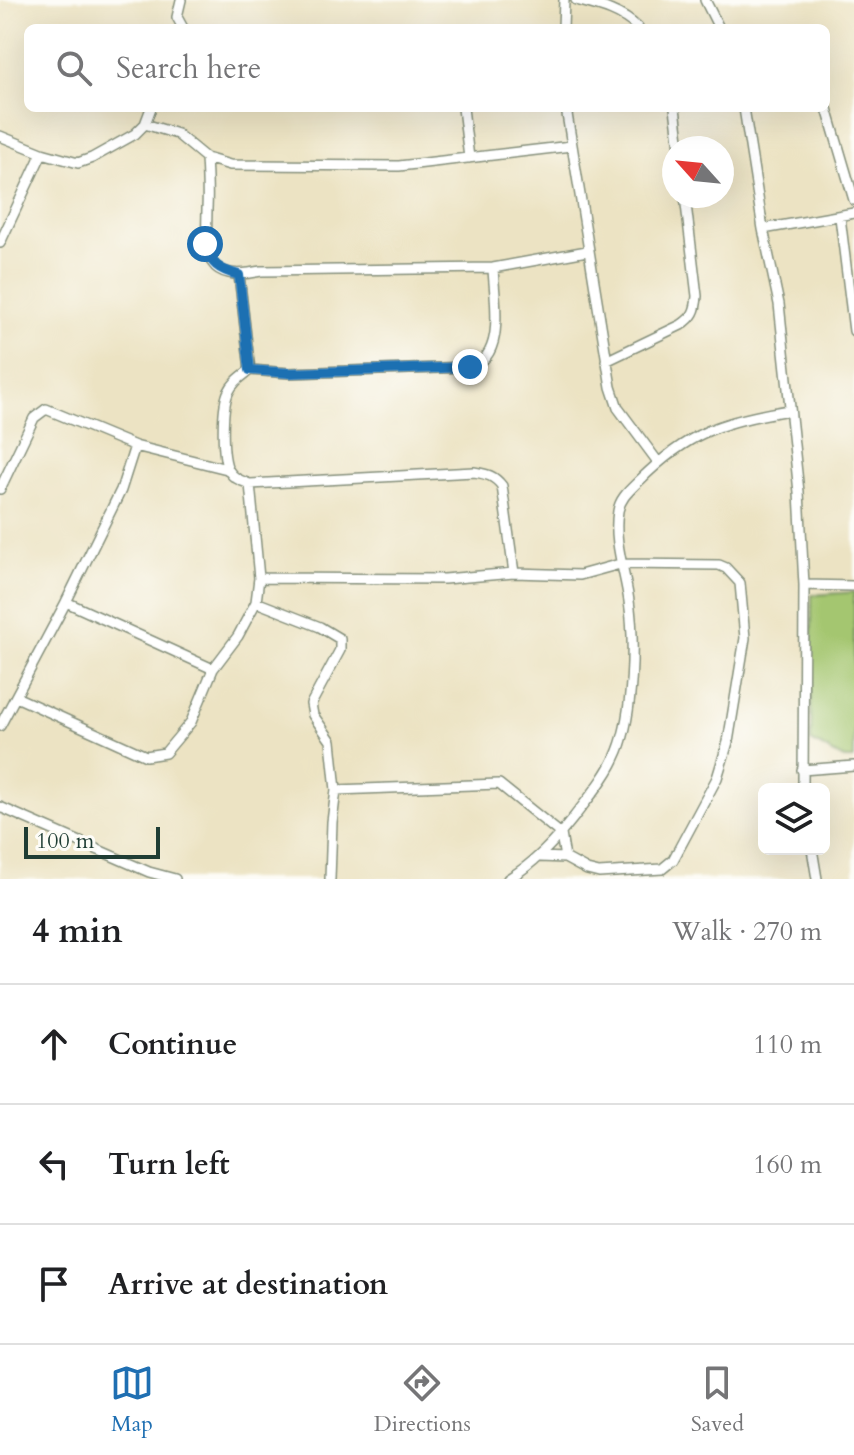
<!DOCTYPE html>
<html lang="en">
<head>
<meta charset="utf-8">
<style>
  :root { --surface:#fff; --page:#f6f6f6; --text:#202124; --muted:#757577; --line:#e0e0e0; --accent:#1f6fb2 }
  body { margin:0; font-family:Cardo,serif; background:var(--page); color:var(--text) }
  .controls { position:absolute; right:24px; bottom:24px; display:grid; overflow:hidden; border-radius:12px; box-shadow:0 8px 32px #0002 }
  .controls button { width:72px; height:72px; display:grid; place-items:center; padding:0; border:0; border-bottom:2px solid var(--line); background:var(--surface); color:var(--text); font:40px sans-serif }
  .compass { position:absolute; left:662px; top:136px; width:72px; height:72px; border-radius:50%; background:var(--surface); box-shadow:0 8px 32px #0002; rotate:297deg }
  .scale { position:absolute; left:24px; bottom:20px; width:136px; box-sizing:border-box; padding-left:8px; border:4px solid #1f3d34; border-top:0; font-size:22px; line-height:28px; white-space:nowrap; color:#1f3d34; -webkit-text-stroke:6px #fdfcf7; paint-order:stroke }
  .stop { position:absolute; width:24px; height:24px; margin:-18px; border:6px solid #1f6fb2; border-radius:50%; background:#fff }
  .stop.end { background:#1f6fb2; border-color:#fff; box-shadow:0 2px 8px #0008 }
  .list { margin:0; padding:0; list-style:none }
  h2 { display:flex; justify-content:space-between; align-items:center; height:104px; margin:0; padding:0 32px; font-size:34px }
  h2 small { font-size:26px; font-weight:400; color:var(--muted) }
  .list li { display:grid; grid-template-columns:52px 1fr auto; gap:24px; align-items:center; box-sizing:border-box; height:120px; padding:0 32px; border-top:2px solid var(--line) }
  .list b { display:block; font-size:30px; white-space:nowrap }
  .list em { font-size:26px; font-style:normal; color:var(--muted) }
  .icon { flex:none; width:44px; height:44px; fill:none; stroke:currentColor; stroke-width:2; stroke-linecap:round; stroke-linejoin:round }
  .map { position:relative; flex:none; width:854px; height:879px; overflow:hidden }
  .search { position:absolute; background:var(--surface); box-shadow:0 8px 32px #0002; left:24px; right:24px; top:24px; height:88px; display:flex; align-items:center; gap:20px; box-sizing:border-box; padding:0 28px; border-radius:12px; color:var(--muted); font-size:30px }
  .sheet { height:464px; background:var(--surface) }
  nav { display:flex; justify-content:space-around; align-items:center; box-sizing:border-box; height:112px; border-top:2px solid var(--line); background:var(--surface); font-size:22px; color:var(--muted) }
  nav a { display:grid; justify-items:center; gap:4px }
  nav .on { color:var(--accent) }
  .map>svg:first-child { display:block }
  .green { fill:#a4c66f; stroke:#628252; stroke-width:2 }
  .lines { fill:none; stroke-linecap:round; stroke-linejoin:round }
  .street-casing { stroke:#86907c; stroke-width:12 }
  .street { stroke:#fff; stroke-width:9 }
  .route { stroke:#1f6fb2; stroke-width:10 }
</style>
</head>
<body>
<div class="map">
<svg width="854" height="879" viewBox="0 0 854 879">
  <rect width="100%" height="100%" fill="#fdfcf7"/>
  <filter id="ink" filterUnits="userSpaceOnUse"><feTurbulence type="fractalNoise" baseFrequency=".0125" numOctaves="2"/><feDisplacementMap in="SourceGraphic" scale="16" xChannelSelector="R" yChannelSelector="G"/><feConvolveMatrix kernelMatrix="1 2 1 2 8 2 1 2 1" color-interpolation-filters="sRGB"/></filter>
  <filter id="wash" filterUnits="userSpaceOnUse"><feTurbulence type="fractalNoise" baseFrequency=".006" numOctaves="4" result="noise"/><feDisplacementMap in="SourceGraphic" scale="32" xChannelSelector="R" yChannelSelector="G"/><feGaussianBlur stdDeviation="1.8" result="paint"/><feColorMatrix in="noise" values="0 0 0 0 0 0 0 0 0 0 0 0 0 0 0 0 0 1.4 0 .05"/><feComposite in="paint" operator="in"/></filter>
  <g filter="url(#wash)">
    <rect width="100%" height="100%" fill="#ece3c3"/>
    <path class="green" d="M 854,592 L 854,759 L 844,759 L 811,741 L 812,595 Z"/>
  </g>
  <g filter="url(#ink)">
    <g class="lines">
      <g class="street-casing">
        <path id="street" d="M 181,0 L 177,17 L 183,28
          M 576,0 C 599,6 621,11 638,28
          M 705,0 L 719,28
          M 563,28 L 564,0
          M 826,105 L 854,200
          M 463,108 L 469,158
          M 566,108 L 611,387 L 618,408 L 658,462
          M 675,108 L 680,148
          M 744,108 L 763,229 L 779,304 L 799,492 L 804,585 L 803,789
          M 145,124 L 177,134 L 206,158 L 230,165 L 399,166 L 571,146
          M 0,136 L 42,153 L 0,243
          M 42,153 L 78,163 L 92,158 L 135,134 L 145,124 L 151,108
          M 206,158 C 207,175 208,192 207,209 C 206,255 203,283 261,271 L 493,268 L 587,251
          M 840,217 L 854,331
          M 763,229 L 854,213
          M 239,275 L 250,370
          M 606,361 L 681,325 C 693,317 696,311 697,296 L 685,196
          M 135,446 L 227,469
          M 250,484 L 474,472 C 486,474 494,475 502,486 L 514,573
          M 0,489 L 34,418 L 46,409 L 135,446 L 121,490 L 66,602
          M 259,578 L 444,579 L 514,573 L 580,575 L 620,564 L 719,565 L 726,568 L 740,583 L 745,638 L 728,742 L 717,778 L 673,860 L 662,869 L 599,873 L 587,870 L 565,858 L 540,857
          M 804,585 L 854,586
          M 256,602 L 320,627 L 340,639 L 340,650 L 311,704 L 313,715 L 331,741 L 336,790 L 332,822 L 330,879
          M 16,697 L 146,756 L 165,753 L 191,722 L 213,669 L 238,636 L 256,602 L 259,578 L 250,484 C 242,481 234,479 229,471 C 221,457 222,408 228,393 C 233,382 241,377 250,370 L 289,373 L 470,367 C 507,357 494,298 493,268
          M 0,726 L 66,602 L 213,669
          M 802,770 L 854,766
          M 336,790 L 499,784 L 561,834 L 565,858
          M 0,807 L 149,872 L 175,879
          M 812,849 L 817,879
          M 508,879 C 535,863 555,841 574,817 C 590,796 608,776 618,751 C 633,714 635,641 629,601 C 625,572 613,541 618,511 C 620,498 630,490 639,481 C 688,432 722,421 789,410"/>
      </g>
      <use href="#street" class="street"/>
    </g>
  </g>
  <g class="lines" filter="url(#ink)">
    <path class="route" d="M 205,244 C 210,264 219,270 239,275 L 250,370 L 289,373 L 470,367"/>
  </g>
</svg>
<div class="controls">
<button><svg class="icon" aria-label="layers" viewBox="0 0 24 24"><path d="M12 4l9 5-9 5-9-5zM3 14l9 5 9-5"/></svg></button>
</div>
<svg class="compass" viewBox="-18 -18 36 36"><path d="M0-13l5 13h-10z" fill="#e53935"/><path d="M0 13l5-13h-10z" fill="#757577"/></svg>
<div class="scale">100 m</div>
<div class="stop" style="left:205px;top:244px"></div>
<div class="stop end" style="left:470px;top:367px"></div>
<div class="search"><svg class="icon" aria-label="search" viewBox="0 0 24 24"><circle cx="10" cy="10" r="6"/><path d="M15 15l6 6"/></svg>Search here</div>
</div>
<section class="sheet">
<h2>4 min<small>Walk · 270 m</small></h2>
<ul class="list">
<li><svg class="icon" aria-label="ahead" viewBox="0 0 24 24"><path d="M12 20V5M6 11l6-6 6 6"/></svg><div><b>Continue</b></div><em>110 m</em></li>
<li><svg class="icon" aria-label="left" viewBox="0 0 24 24"><path d="M17 20v-9H6M10 6l-5 5 5 5"/></svg><div><b>Turn left</b></div><em>160 m</em></li>
<li><svg class="icon" aria-label="arrive" viewBox="0 0 24 24"><path d="M6 21V4h12l-3 4 3 4H6"/></svg><div><b>Arrive at destination</b></div></li>
</ul>
</section>
<nav>
<a class="on"><svg class="icon" aria-label="map" viewBox="0 0 24 24"><path d="M3 6l6-2 6 2 6-2v14l-6 2-6-2-6 2zM9 4v14M15 6v14"/></svg>Map</a>
<a><svg class="icon" aria-label="directions" viewBox="0 0 24 24"><path d="M12 3l9 9-9 9-9-9zM9 14v-3h6M13 9l2 2-2 2"/></svg>Directions</a>
<a><svg class="icon" aria-label="saved" viewBox="0 0 24 24"><path d="M7 4h10v16l-5-4-5 4z"/></svg>Saved</a>
</nav>
</body>
</html>
